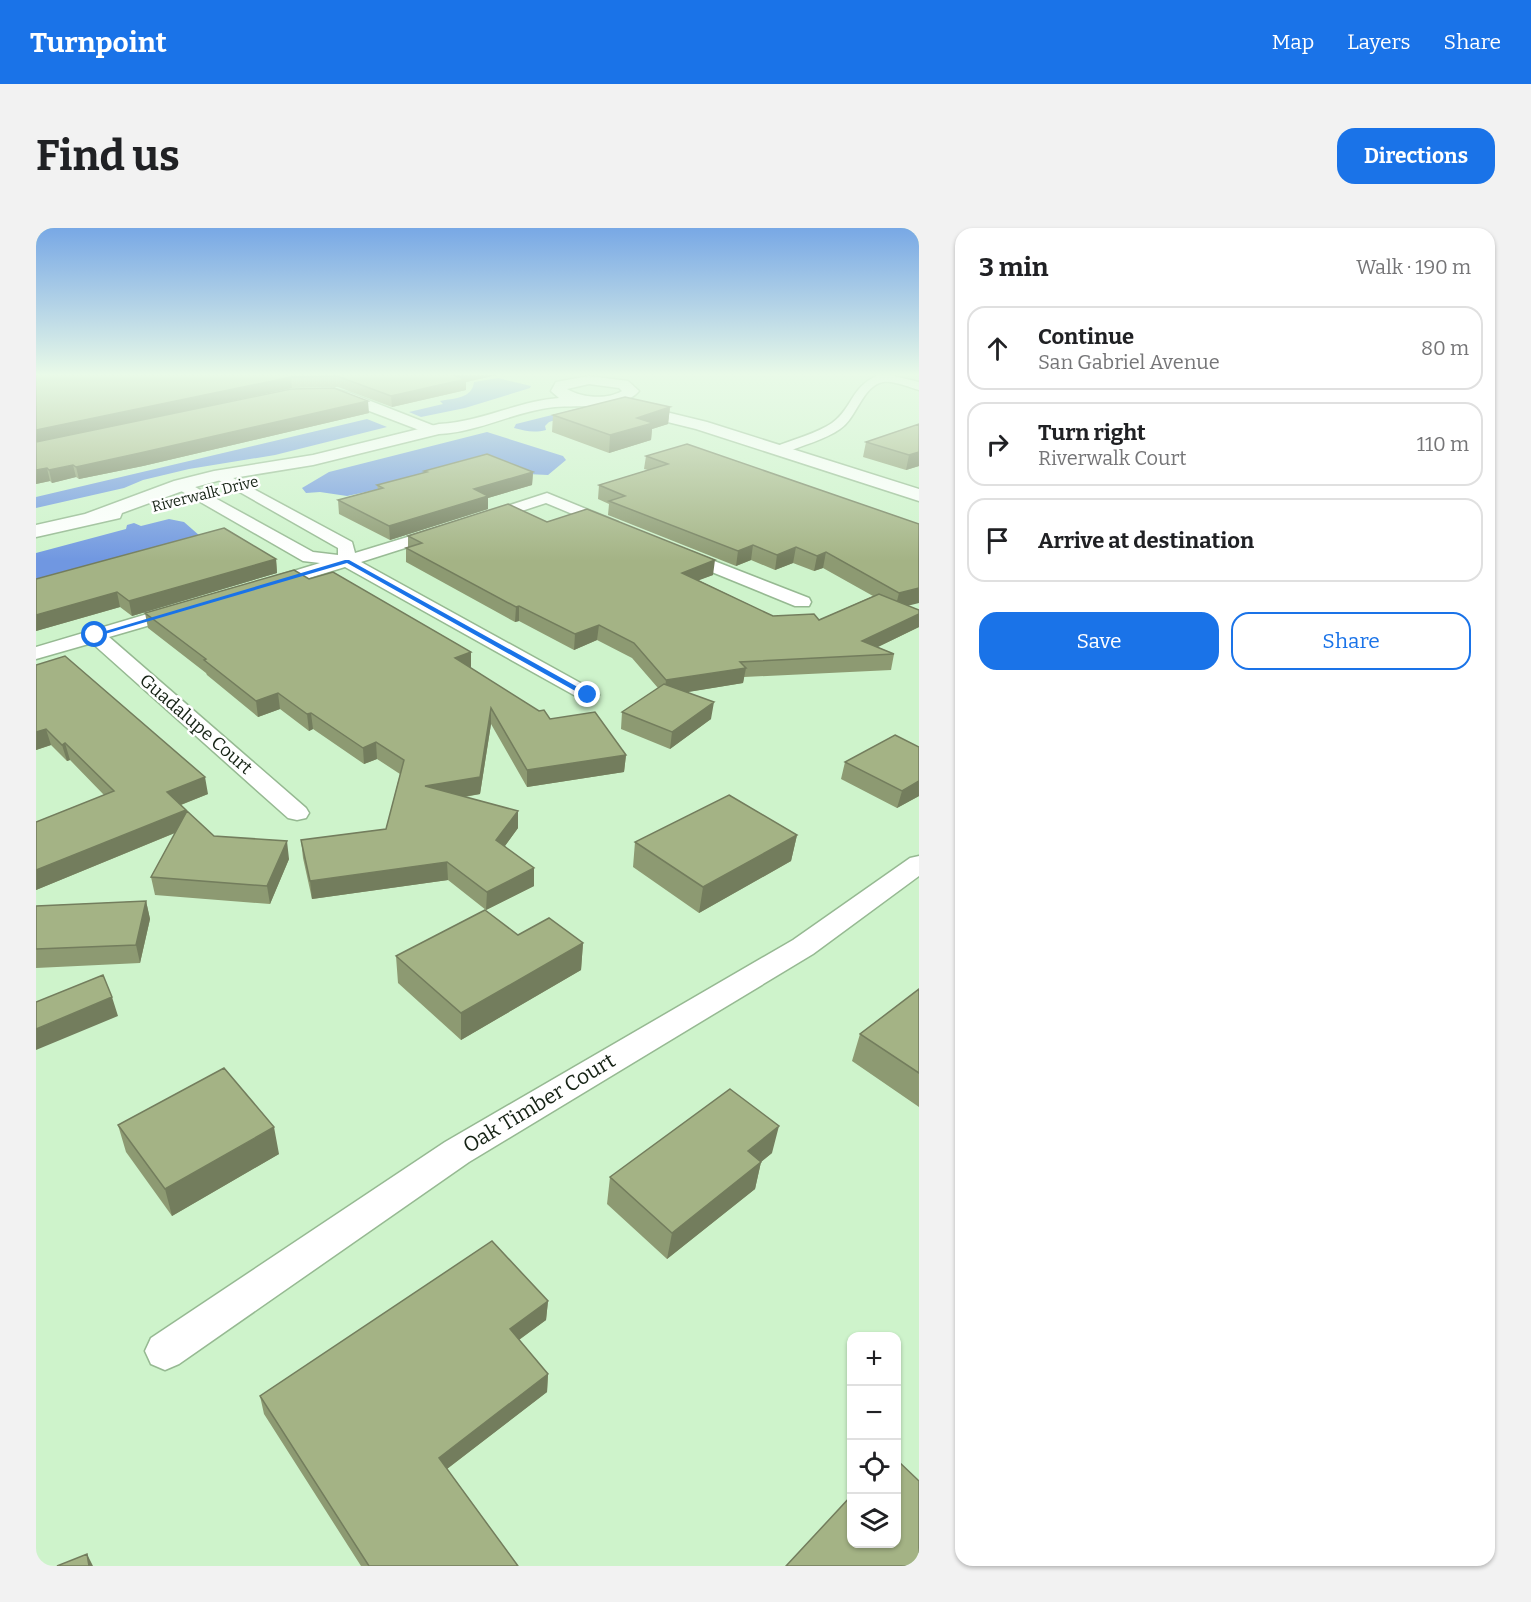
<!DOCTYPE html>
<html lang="en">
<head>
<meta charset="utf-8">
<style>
  :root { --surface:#fff; --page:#f2f2f2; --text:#202124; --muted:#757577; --line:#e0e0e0; --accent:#1a73e8 }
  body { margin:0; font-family:Bitter,serif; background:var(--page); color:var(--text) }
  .controls { position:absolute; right:18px; bottom:18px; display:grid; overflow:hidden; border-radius:12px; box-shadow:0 2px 4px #0004 }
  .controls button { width:54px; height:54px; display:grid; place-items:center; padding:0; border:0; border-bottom:2px solid var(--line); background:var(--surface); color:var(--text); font:30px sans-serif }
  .stop { position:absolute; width:18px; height:18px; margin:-14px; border:4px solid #1a73e8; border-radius:50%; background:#fff }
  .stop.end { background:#1a73e8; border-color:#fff; box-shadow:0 2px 6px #0008 }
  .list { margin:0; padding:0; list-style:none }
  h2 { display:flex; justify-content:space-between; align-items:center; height:78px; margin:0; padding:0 24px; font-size:26px }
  h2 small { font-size:20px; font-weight:400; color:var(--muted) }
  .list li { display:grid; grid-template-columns:39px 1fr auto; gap:18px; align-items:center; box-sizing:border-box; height:84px; margin:0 12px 12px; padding:0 12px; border:2px solid var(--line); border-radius:18px }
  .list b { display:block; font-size:22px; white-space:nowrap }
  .list p { margin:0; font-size:20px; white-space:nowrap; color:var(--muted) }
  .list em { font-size:20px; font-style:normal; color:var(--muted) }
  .actions { display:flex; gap:12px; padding:18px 24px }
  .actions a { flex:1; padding:14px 0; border:2px solid var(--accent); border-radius:18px; text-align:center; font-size:21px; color:var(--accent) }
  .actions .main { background:var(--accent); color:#fff }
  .icon { flex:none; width:33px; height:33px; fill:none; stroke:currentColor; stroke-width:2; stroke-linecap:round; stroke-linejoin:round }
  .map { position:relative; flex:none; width:883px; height:1338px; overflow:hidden; border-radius:18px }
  header { display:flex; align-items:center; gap:36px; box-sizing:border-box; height:84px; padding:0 30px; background:var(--accent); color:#fff }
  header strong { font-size:28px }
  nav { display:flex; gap:33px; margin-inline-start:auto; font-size:21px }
  .intro { display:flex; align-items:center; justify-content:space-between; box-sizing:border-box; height:144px; padding:0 36px }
  h1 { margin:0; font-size:42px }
  .button { padding:15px 27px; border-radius:18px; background:var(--accent); color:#fff; font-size:21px; font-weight:700 }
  main { display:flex; gap:36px; padding:0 36px }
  aside { flex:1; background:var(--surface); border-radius:18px; box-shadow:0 2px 4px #0004 }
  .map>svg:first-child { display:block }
  .water { fill:#7097e1 }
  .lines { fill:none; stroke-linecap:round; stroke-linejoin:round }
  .street-casing { stroke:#96b992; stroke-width:3 }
  .secondary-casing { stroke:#96b992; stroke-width:3 }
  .street { fill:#fff; fill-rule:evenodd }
  .secondary { fill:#fff; fill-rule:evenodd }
  .wall { fill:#8d9a72 }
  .shaded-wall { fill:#737d5d }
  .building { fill:#a4b385; stroke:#737d5d; stroke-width:1.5 }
  .route { fill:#1a73e8 }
  .labels { text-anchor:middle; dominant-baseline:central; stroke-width:5; stroke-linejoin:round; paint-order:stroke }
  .far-street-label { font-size:15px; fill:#152214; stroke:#fff }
  .street-label { font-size:18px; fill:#152214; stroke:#fff }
  .near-street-label { font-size:21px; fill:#152214; stroke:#fff }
</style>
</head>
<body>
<header>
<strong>Turnpoint</strong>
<nav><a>Map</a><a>Layers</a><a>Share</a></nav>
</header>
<div class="intro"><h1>Find us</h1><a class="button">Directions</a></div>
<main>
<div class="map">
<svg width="883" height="1338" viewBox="0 0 883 1338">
  <rect width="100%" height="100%" fill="#cef3cb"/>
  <path class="water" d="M 462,150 L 495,158 L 494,160 L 429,180 L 385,189 L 373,184 L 407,176 L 404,173 C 418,170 436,171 438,154 Z
    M 552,178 L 553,181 L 513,194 L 509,198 L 510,202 C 498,205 489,203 478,200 L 480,196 Z
    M 331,191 L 351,199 L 239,227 L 153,241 L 107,252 L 88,260 L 0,280 L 0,269 Z
    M 451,204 L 527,228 L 530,232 L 512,247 L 491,246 L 367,256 L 311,268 L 284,264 L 270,265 L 266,260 L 293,244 Z
    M 133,291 L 148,294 L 164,308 L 0,356 L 0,325 L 90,301 L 91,297 L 98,295 L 105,298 Z"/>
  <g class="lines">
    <g class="street-casing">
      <path id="street" d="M 844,146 L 860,146 L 858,148 L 883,154 L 883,162 C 873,159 857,152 847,154 C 826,158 821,190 804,201 C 789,212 766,217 749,225 L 739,225 L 737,222 L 739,219 C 755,212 782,205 796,195 C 818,179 813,160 844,146 Z
        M 298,161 L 314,165 L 401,199 L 403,202 L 401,205 L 391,205 L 294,168 L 292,165 Z
        M 184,243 L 316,314 L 319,325 L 401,300 L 413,300 L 415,303 L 413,306 L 325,334 L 559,463 L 563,467 L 559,471 L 552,473 L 545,471 L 309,339 L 237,361 L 225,361 L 222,357 L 225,353 L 284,335 L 267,333 L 140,260 L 137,257 L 140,254 L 150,254 L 277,324 L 302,327 L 302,320 L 179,250 L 177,247 L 179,244 Z
        M 511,265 L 582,294 L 584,297 L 582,300 L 570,300 L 510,275 L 446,296 L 438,291 L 440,288 Z
        M 645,320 L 773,370 L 775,374 L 773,378 L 759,378 L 639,329 L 636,325 L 639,321 Z
        M 145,376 L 152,378 L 154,382 L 152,386 L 73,409 L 270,580 L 273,585 L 270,590 L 261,592 L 252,590 L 56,415 L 0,431 L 0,419 Z
        M 883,628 L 883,648 L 777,726 L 433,934 L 143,1136 L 129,1142 L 115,1136 L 109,1123 L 115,1110 L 409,914 L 757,712 L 874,630 Z"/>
    </g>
    <g class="secondary-casing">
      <path id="secondary" d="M 553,148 L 592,153 L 603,163 C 588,182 542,177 519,179 C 479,183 444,204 403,206 L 277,237 L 185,252 L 152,261 L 86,285 L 84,290 L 0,309 L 0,297 L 49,286 L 138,253 L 178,243 L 277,227 L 403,196 C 445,194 482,173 523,170 L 515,163 L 520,154 ZM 553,156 L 583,160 L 586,163 C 571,172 546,170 531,161 Z
        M 589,174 L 671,194 L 883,261 L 883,273 L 660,201 L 583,182 L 581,179 L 583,176 Z"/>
    </g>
    <use href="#street" class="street"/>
    <use href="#secondary" class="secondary"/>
  </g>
  <path class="wall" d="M 0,146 L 465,146 L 430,154 L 430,162 L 356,179 L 302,159 L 256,160 L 83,197 L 333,185 L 107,238 L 43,251 L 40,249 L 16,255 L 14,253 L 0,256 Z
    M 634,179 L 632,196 L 616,201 L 615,212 L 573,225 L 516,204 L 517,187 Z
    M 883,196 L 883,238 L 870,242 L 827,229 L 830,214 Z
    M 610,228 L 883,296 L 872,378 L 883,382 L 883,399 L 842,419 L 858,426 L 855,442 L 708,449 L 707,455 L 651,464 L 675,491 L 634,521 L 585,501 L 586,484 L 622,460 L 596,430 L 561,412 L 538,422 L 483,393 L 479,394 L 370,334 L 370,320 L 372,319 L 372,308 L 511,294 L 677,347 L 662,352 L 737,388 L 783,392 L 837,368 L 787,340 L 778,343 L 757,335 L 739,342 L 715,332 L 700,338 L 572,287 L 573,276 L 562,271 L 563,257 L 612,242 L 608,241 Z
    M 388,243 L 497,244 L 496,257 L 452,270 L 452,281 L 354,312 L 303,286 L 302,272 L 342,261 L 341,257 L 388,245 Z
    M 240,331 L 241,345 L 96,388 L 84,379 L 0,403 L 0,351 Z
    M 273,351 L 435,424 L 435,440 L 514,491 L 590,527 L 588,544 L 491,559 L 455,496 L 444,566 L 429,569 L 482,600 L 469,618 L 498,658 L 450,682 L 412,652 L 276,671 L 267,630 L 265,612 L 350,601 L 364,546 L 341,531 L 328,536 L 277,501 L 273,503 L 244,481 L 222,489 L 171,447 L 170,445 L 112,400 L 109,385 Z
    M 0,437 L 172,566 L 145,577 L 150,582 L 150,584 L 178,608 L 253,631 L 234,676 L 119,667 L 115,649 L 139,605 L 0,662 L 0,594 L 68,567 L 34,532 L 31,533 L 15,517 L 0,522 Z
    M 883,519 L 883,568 L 861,580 L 805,551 L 809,534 Z
    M 761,607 L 755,633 L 663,685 L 597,639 L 599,614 Z
    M 110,673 L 114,691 L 104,735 L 0,740 L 0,678 Z
    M 482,707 L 547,715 L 545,742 L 425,812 L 362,755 L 360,728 Z
    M 883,761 L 883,879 L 816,833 L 824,806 Z
    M 82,897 L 243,926 L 136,988 L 90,924 Z
    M 736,925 L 725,934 L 719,961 L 631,1031 L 571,976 L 574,949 Z
    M 512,1073 L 510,1092 L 483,1112 L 512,1146 L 511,1164 L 411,1241 L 482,1338 L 325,1338 L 228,1186 L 224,1168 Z"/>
  <path class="shaded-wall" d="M 419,146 L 465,146 L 430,154 L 430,162 L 356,179 L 355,168 Z
    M 255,149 L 256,160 L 0,215 L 0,202 Z
    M 332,173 L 333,185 L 107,238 L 43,251 L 40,239 Z
    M 634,179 L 632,196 L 616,201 L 615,212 L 573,225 L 574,207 L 601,190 Z
    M 883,224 L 883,238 L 870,242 L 873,227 Z
    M 37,237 L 40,249 L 16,255 L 13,242 Z
    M 11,240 L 14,253 L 0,256 L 0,242 Z
    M 497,244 L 496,257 L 452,270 L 452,281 L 354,312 L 353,298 L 438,261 Z
    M 717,317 L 715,332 L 700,338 L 702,323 Z
    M 760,319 L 757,335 L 739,342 L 741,327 Z
    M 790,324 L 787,340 L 778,343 L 781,328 Z
    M 240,331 L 241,345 L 96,388 L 93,373 Z
    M 679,332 L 677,347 L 645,359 L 646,345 Z
    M 883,360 L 883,375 L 859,381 L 863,365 Z
    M 81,364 L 84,379 L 0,403 L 0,387 Z
    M 483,378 L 483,393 L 479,394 L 480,379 Z
    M 883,386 L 883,399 L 823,428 L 826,413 Z
    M 563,397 L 561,412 L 538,422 L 539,406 Z
    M 435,424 L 435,440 L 419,430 Z
    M 710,440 L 707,455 L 628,468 L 630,452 Z
    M 242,465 L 244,481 L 222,489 L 220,473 Z
    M 678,474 L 675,491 L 634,521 L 636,504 Z
    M 455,480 L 455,496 L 444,566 L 389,575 L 389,558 Z
    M 275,485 L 277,501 L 273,503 L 271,486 Z
    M 10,501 L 15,517 L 0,522 L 0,504 Z
    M 340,514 L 341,531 L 328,536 L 327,520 Z
    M 29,515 L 34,532 L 31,533 L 26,517 Z
    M 590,527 L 588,544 L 491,559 L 491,542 Z
    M 169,549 L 172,566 L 134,581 L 131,564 Z
    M 883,553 L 883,568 L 861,580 L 866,563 Z
    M 150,582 L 153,599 L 0,662 L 0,642 Z
    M 482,583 L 482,600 L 460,630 L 460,612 Z
    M 761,607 L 755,633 L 663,685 L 667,659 Z
    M 251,613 L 253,631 L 234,676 L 231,658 Z
    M 411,634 L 412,652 L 276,671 L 274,653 Z
    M 498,640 L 498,658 L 450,682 L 451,664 Z
    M 110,673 L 114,691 L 104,735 L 100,717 Z
    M 547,715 L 545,742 L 425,812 L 425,785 Z
    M 76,769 L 82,788 L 0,822 L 0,801 Z
    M 743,898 L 736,925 L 705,950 L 712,923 Z
    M 238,899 L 243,926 L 136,988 L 129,961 Z
    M 725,934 L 719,961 L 631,1031 L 636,1005 Z
    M 512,1073 L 510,1092 L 473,1119 L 474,1101 Z
    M 512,1146 L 511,1164 L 403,1247 L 403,1230 Z
    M 51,1326 L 57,1338 L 53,1338 Z"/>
  <path class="building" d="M 6,146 L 419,146 L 416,147 L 430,151 L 355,168 L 301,148 L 255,149 L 0,202 L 0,147 Z
    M 298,160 L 332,173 L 104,225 L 40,239 L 37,237 L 13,242 L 11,240 L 0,242 L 0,214 L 255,161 Z
    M 589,169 L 634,179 L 601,190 L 617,195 L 574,207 L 517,187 Z
    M 883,196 L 883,224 L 873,227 L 830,214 Z
    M 651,216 L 883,296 L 883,360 L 863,365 L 790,324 L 781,328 L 760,319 L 741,327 L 717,317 L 702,323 L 573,273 L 589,268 L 563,257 L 632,236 L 610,228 Z
    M 451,226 L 497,244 L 438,261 L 452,268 L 353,298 L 302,272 L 347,260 L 341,257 L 391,244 L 388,243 Z
    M 472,276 L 511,294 L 551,281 L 679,332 L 646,345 L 737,388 L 778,386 L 783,392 L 843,366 L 883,382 L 883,386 L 826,413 L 858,426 L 704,434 L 710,440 L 630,452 L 598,415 L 563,397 L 539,406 L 483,378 L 480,379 L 370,320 L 386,315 L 372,308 Z
    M 188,300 L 240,331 L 93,373 L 81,364 L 0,387 L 0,351 Z
    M 258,342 L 273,351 L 297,344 L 435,424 L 419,430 L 503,483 L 508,482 L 514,491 L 559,484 L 590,527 L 491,542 L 455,480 L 444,549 L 389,558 L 482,583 L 460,612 L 498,640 L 451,664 L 411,634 L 274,653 L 265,612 L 350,601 L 368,532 L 340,514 L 327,520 L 275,485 L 271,486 L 242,465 L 220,473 L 168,432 L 170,431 L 109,385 Z
    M 29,428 L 169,549 L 131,564 L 150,582 L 0,642 L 0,594 L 78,563 L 29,515 L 26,517 L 10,501 L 0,504 L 0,437 Z
    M 628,456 L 678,474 L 636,504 L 586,484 Z
    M 859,507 L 883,519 L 883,553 L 866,563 L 809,534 Z
    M 693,567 L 761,607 L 667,659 L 599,614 Z
    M 151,583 L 178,608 L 251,613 L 231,658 L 115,649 Z
    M 110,673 L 100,717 L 0,721 L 0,678 Z
    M 449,682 L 482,707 L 513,690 L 547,715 L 425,785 L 360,728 Z
    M 67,747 L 76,769 L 0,801 L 0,774 Z
    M 883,761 L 883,845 L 824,806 Z
    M 188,840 L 238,899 L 129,961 L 82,897 Z
    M 694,861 L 743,898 L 712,923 L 725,934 L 636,1005 L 574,949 Z
    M 456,1013 L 512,1073 L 474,1101 L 512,1146 L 403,1230 L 482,1338 L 333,1338 L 224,1168 Z
    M 861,1232 L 883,1253 L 883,1338 L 750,1338 L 816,1267 L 816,1316 L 861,1316 Z
    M 51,1326 L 53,1338 L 21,1338 Z"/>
  <linearGradient id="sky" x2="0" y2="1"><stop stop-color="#78a8e5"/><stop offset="0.44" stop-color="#e9fae8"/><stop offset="1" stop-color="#e9fae8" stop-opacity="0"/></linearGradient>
  <rect width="883" height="333" fill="url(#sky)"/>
  <path class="route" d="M 309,332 L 313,332 L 556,467 L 550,469 L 311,335 L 62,408 L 56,407 Z"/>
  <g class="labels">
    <g class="far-street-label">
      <text transform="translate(169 266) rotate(-14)">Riverwalk Drive</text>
    </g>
    <g class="street-label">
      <text transform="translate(160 496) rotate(41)">Guadalupe Court</text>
    </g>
    <g class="near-street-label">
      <text transform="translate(503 875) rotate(-31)">Oak Timber Court</text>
    </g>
  </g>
</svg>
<div class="controls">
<button>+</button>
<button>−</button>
<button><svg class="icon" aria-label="locate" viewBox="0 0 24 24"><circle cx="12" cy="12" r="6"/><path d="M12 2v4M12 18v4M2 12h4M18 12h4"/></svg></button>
<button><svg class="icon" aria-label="layers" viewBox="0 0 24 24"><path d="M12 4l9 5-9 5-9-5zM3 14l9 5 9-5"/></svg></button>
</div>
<div class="stop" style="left:59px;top:407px"></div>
<div class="stop end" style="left:552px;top:467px"></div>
</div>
<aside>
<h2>3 min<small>Walk · 190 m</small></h2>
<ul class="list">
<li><svg class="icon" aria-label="ahead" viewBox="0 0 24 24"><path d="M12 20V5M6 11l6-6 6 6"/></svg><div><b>Continue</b><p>San Gabriel Avenue</p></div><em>80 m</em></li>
<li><svg class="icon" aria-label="right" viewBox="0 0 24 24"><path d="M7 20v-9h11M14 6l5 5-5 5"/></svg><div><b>Turn right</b><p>Riverwalk Court</p></div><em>110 m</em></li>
<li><svg class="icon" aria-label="arrive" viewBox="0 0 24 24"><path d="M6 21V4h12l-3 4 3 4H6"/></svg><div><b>Arrive at destination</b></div></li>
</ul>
<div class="actions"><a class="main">Save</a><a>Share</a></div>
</aside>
</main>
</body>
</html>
